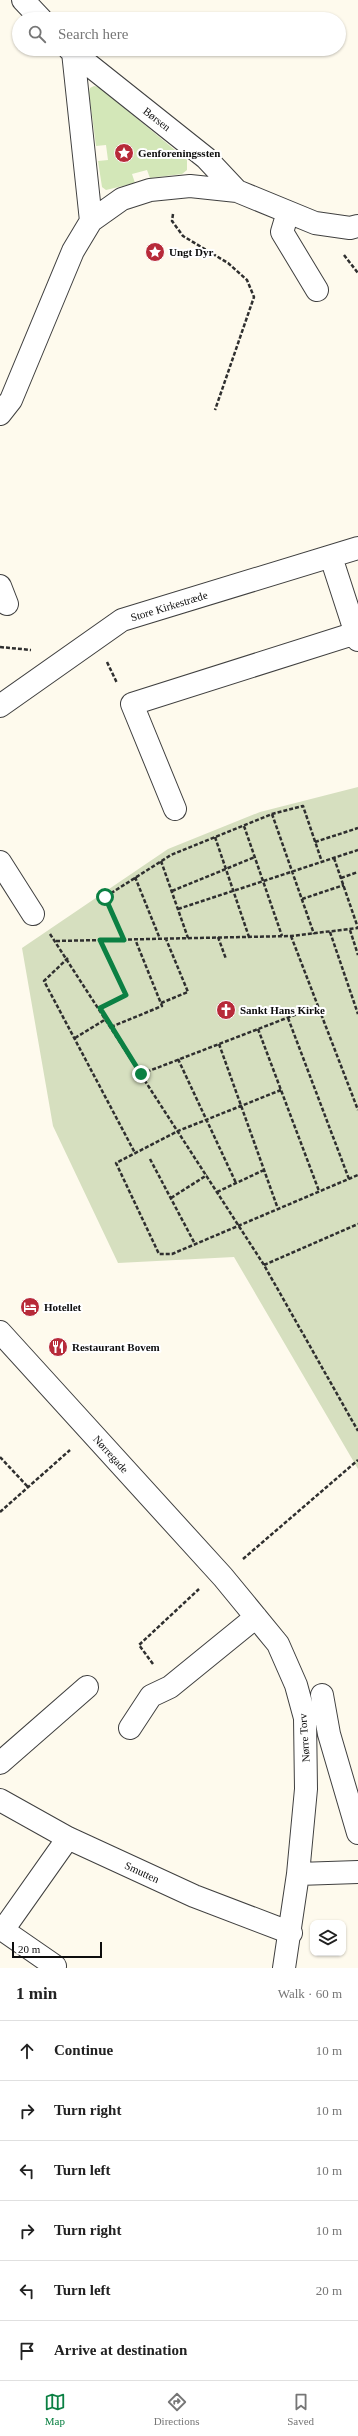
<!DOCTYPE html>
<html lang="en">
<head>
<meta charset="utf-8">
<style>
  :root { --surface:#fff; --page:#f6f6f6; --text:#222; --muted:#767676; --line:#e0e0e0; --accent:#0b8043 }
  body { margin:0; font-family:Georgia,serif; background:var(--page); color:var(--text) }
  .controls { position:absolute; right:12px; bottom:12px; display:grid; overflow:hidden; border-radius:8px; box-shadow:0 1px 3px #0004 }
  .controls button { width:36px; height:36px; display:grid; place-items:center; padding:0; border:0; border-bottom:1px solid var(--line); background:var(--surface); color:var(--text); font:20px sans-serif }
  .scale { position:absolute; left:12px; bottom:10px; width:90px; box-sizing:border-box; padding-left:4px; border:2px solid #0d0d0d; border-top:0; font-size:11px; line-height:14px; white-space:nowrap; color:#0d0d0d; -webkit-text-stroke:3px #fff; paint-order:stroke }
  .stop { position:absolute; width:12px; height:12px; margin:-9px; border:3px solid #0b8043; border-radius:50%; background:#fff }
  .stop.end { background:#0b8043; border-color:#fff; box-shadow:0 1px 4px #0008 }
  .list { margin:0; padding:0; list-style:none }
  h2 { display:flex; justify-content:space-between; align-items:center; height:52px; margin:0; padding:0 16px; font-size:17px }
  h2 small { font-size:13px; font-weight:400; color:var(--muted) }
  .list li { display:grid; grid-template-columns:26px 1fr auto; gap:12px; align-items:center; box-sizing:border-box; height:60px; padding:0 16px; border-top:1px solid var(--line) }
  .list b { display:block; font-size:15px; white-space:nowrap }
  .list em { font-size:13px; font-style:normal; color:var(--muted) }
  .icon { flex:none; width:22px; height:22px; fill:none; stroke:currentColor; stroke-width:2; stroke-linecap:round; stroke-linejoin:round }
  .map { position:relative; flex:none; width:358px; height:1968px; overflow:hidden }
  .search { position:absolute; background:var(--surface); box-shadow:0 1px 3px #0004; left:12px; right:12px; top:12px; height:44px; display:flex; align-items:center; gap:10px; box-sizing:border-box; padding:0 14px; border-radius:22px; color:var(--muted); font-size:15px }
  .sheet { height:412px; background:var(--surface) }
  nav { display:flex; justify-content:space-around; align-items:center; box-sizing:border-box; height:56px; border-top:1px solid var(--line); background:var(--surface); font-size:11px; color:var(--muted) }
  nav a { display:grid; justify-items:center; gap:2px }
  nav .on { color:var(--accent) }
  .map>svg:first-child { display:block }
  .green { fill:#d3e7b8 }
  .cemetery { fill:#d6dfbf }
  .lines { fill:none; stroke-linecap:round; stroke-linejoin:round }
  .minor-casing { stroke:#404040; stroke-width:24 }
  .path { stroke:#2f2f2f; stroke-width:2.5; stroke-dasharray:4 2; stroke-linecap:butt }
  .minor { stroke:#fff; stroke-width:22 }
  .route { stroke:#0b8043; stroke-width:5 }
  .labels { text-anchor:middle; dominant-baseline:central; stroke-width:4; stroke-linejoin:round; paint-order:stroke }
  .street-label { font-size:11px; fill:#0d0d0d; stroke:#fff }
  .poi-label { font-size:11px; font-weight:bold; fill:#0d0d0d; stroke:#fff; text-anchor:start }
</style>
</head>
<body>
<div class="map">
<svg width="358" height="1968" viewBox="0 0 358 1968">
  <rect width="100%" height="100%" fill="#fefaed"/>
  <path class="green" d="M 94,86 L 99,87 L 187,160 L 187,170 L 182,174 L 150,178 L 147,170 L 132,174 L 135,183 L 106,190 L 102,187 L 98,161 L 108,160 L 106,145 L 96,146 L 89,93 L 90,88 Z"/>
  <path class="cemetery" d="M 358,787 L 358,1469 L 234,1257 L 118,1263 L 53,1126 L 22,948 L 168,849 L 260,812 Z"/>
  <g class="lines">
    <g class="minor-casing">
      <path id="minor" d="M 23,0 L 41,19
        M 69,49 L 206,158 L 237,191
        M 73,52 L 91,221
        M 288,212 L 282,232 L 317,290
        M 0,414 L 11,400 L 73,251 L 91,221 L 122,199 L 150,190 L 190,186 L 237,191 L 315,223 L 350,228 L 358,226
        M 331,557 L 358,640
        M 0,586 L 7,604
        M 0,706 L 122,620 L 358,548
        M 175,809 L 132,704 L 356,633
        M 0,862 L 33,914
        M 0,1332 L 223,1577 L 278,1644 L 296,1685 L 305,1718 L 306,1789 L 298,1874 L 284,1968
        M 322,1695 L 329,1734 L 358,1833
        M 130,1728 L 151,1696 L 170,1687 L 256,1617
        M 0,1763 L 87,1687
        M 0,1800 L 68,1838 L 194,1896 L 291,1933
        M 298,1874 L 358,1872
        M 0,1928 L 55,1966 L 54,1968
        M 3,1930 L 68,1838"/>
    </g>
    <path class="path" d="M 173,214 L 172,221 L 183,236 L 228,263 L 247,280 L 254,297 L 215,410
      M 344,255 L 358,273
      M 0,647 L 31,650
      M 107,662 L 117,683
      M 272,814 L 314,934
      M 244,826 L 282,936
      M 215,837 L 249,937
      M 315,842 L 358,828
      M 334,858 L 358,928
      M 161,861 L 188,938
      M 135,877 L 160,939
      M 341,878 L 358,872
      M 172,891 L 255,857
      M 302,899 L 344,885
      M 178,909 L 358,850
      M 350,930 L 358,955
      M 330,932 L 358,1014
      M 50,934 L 264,1265 L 358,1431
      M 291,936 L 358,1110
      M 218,937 L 226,959
      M 124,940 L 105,897 L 171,855 L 272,814 L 303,806 L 322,862
      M 56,941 L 291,936 L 358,928
      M 68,958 L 44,981 L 135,1153
      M 161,1003 L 188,992 L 166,939
      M 100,1009 L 126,995 L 100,940
      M 288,1018 L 349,1179
      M 111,1027 L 162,1006 L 135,939
      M 258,1029 L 319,1191
      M 75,1038 L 106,1019
      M 219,1044 L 278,1209
      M 178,1059 L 236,1183
      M 141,1074 L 318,1006
      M 281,1090 L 178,1131 L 116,1163 L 159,1254 L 172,1254 L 358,1175
      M 150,1159 L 195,1244
      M 217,1192 L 264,1170
      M 171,1198 L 207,1175
      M 264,1265 L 358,1224
      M 0,1457 L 28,1487
      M 0,1512 L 70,1450
      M 243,1559 L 358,1460
      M 153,1664 L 139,1645 L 199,1589"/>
    <use href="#minor" class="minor"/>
  </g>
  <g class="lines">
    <path class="route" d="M 105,897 L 124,940 L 100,940 L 126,995 L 100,1008 L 141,1074"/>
  </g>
  <defs>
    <g id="sight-disc" transform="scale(1)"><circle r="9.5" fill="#b72a39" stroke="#fff"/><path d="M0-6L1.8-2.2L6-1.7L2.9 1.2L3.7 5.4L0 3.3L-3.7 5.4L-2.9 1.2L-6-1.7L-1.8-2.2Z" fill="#fff"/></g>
    <g id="church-disc" transform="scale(1)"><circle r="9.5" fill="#b72a39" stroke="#fff"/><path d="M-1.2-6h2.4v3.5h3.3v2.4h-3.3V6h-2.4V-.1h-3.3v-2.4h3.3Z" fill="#fff"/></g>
    <g id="hotel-disc" transform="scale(1)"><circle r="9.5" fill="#b72a39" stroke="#fff"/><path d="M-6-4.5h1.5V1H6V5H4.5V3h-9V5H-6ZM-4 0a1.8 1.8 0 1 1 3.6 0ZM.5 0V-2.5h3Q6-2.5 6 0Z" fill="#fff"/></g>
    <g id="restaurant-disc" transform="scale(1)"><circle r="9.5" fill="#b72a39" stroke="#fff"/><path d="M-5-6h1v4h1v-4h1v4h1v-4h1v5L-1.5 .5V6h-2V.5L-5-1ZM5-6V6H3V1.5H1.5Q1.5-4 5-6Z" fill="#fff"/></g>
  </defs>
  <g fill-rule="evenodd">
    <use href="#sight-disc" x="124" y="153"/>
    <use href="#sight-disc" x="155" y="252"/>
    <use href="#church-disc" x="226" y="1010"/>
    <use href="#hotel-disc" x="30" y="1307"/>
    <use href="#restaurant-disc" x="58" y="1347"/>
  </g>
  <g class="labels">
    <g class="street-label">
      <text transform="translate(157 119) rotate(38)">Børsen</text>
      <text transform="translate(169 606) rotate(-17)">Store Kirkestræde</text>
      <text transform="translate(111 1454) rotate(48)">Nørregade</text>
      <text transform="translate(304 1738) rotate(-94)">Nørre Torv</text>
      <text transform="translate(142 1872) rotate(25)">Smutten</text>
    </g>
    <g class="poi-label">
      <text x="138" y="153">Genforeningssten</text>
      <text x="169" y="252">Ungt Dyr</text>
      <text x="240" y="1010">Sankt Hans Kirke</text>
      <text x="44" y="1307">Hotellet</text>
      <text x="72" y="1347">Restaurant Bovem</text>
    </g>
  </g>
</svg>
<div class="controls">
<button><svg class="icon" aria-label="layers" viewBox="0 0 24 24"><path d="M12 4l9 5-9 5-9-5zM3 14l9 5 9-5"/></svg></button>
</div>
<div class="scale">20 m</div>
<div class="stop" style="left:105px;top:897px"></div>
<div class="stop end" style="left:141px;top:1074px"></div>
<div class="search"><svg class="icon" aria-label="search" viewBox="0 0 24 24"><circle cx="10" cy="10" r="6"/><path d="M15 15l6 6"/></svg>Search here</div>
</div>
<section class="sheet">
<h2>1 min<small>Walk · 60 m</small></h2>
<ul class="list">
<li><svg class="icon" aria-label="ahead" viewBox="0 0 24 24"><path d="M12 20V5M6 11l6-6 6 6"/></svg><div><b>Continue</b></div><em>10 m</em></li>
<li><svg class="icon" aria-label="right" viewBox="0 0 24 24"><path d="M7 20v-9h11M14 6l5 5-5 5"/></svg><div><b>Turn right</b></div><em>10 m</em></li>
<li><svg class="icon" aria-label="left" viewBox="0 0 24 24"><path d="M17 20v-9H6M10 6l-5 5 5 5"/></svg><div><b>Turn left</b></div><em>10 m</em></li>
<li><svg class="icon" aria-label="right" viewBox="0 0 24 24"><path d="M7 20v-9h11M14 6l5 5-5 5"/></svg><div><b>Turn right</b></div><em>10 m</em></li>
<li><svg class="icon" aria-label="left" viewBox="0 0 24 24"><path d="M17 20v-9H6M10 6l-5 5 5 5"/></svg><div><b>Turn left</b></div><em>20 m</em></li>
<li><svg class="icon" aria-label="arrive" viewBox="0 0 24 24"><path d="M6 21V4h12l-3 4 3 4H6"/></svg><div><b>Arrive at destination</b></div></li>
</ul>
</section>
<nav>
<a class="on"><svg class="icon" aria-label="map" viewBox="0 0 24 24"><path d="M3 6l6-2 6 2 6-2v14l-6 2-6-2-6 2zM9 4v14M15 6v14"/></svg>Map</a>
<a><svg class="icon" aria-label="directions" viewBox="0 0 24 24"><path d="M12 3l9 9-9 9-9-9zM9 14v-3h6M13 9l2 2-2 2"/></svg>Directions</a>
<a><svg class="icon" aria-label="saved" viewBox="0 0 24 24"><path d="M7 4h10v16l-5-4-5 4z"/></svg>Saved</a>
</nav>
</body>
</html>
